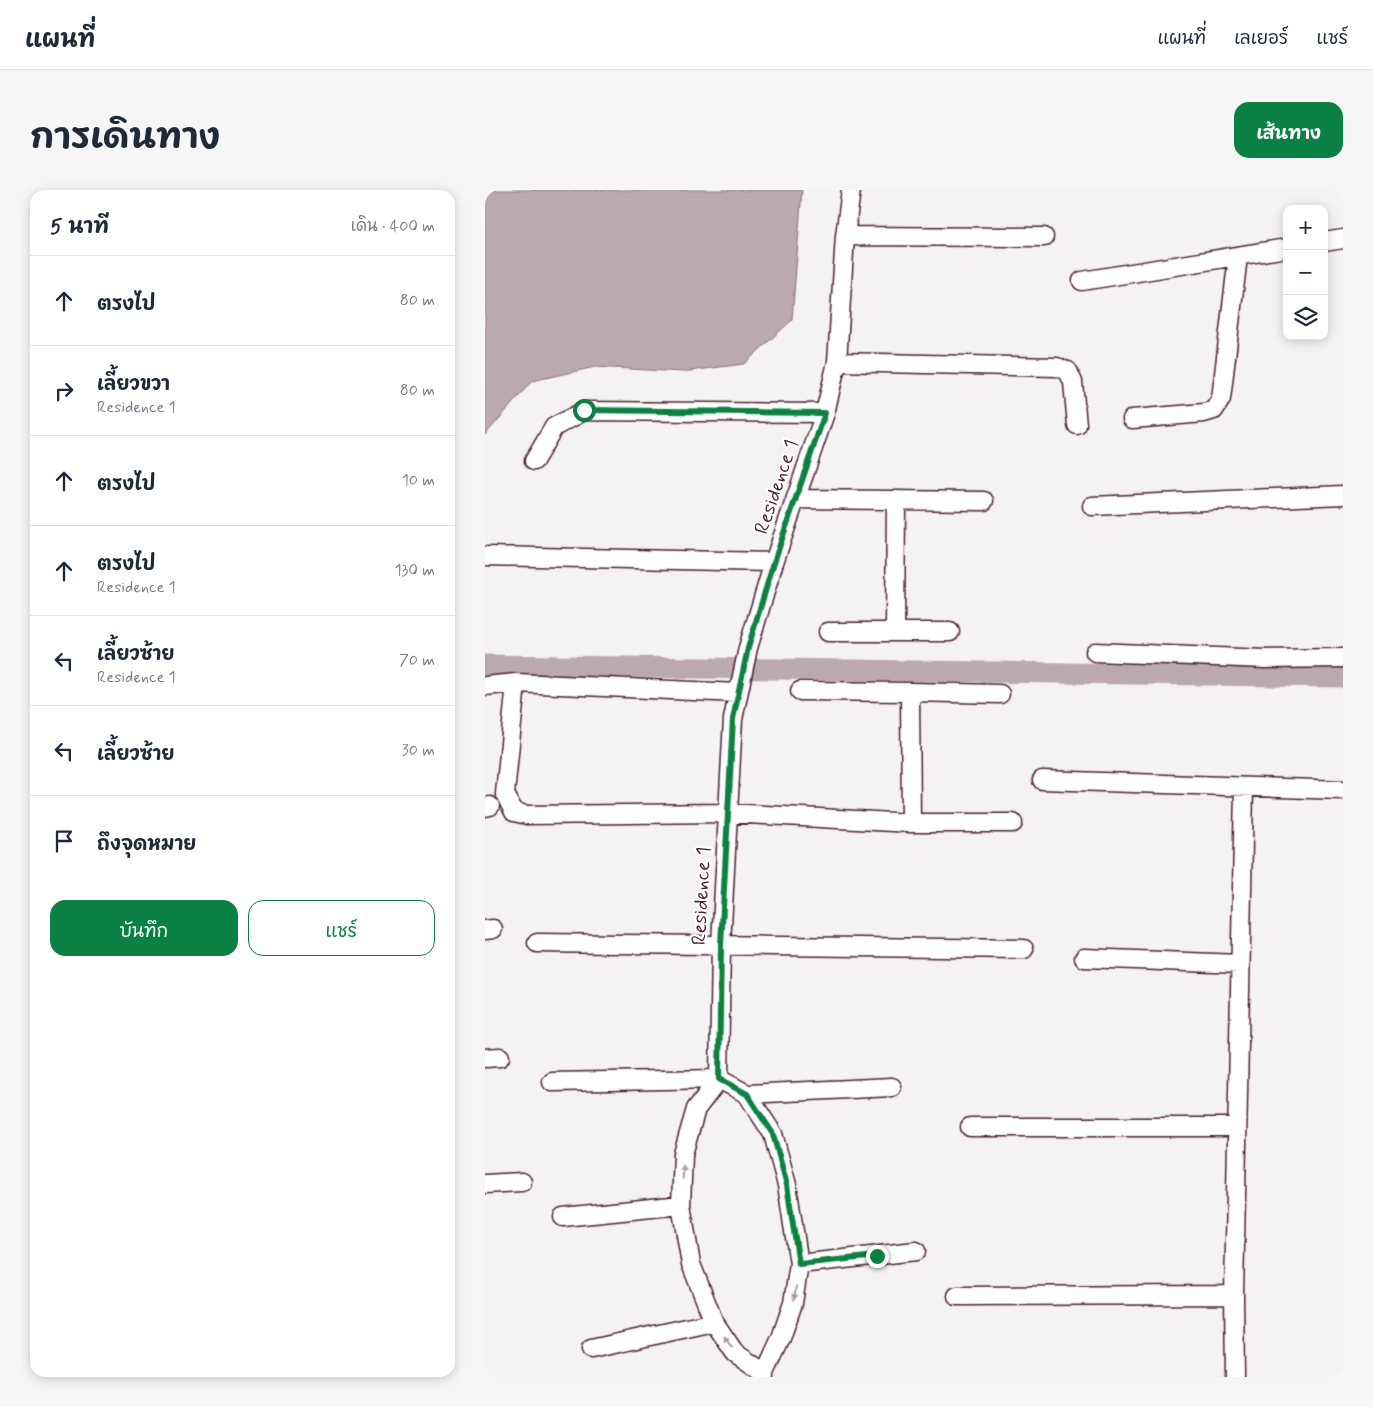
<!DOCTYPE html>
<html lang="th">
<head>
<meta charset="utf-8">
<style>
  :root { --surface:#fff; --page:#f6f6f7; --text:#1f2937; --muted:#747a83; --line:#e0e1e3; --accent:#0b8043 }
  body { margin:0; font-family:Mynerve,"Playpen Sans Thai",sans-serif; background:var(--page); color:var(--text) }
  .controls { position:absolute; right:15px; top:15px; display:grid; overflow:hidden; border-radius:10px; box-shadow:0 2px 12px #0003 }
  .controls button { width:45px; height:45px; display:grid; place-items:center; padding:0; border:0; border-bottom:1px solid var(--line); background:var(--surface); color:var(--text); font:25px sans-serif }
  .stop { position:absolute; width:15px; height:15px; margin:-11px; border:4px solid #0b8043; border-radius:50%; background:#fff }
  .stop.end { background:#0b8043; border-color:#fff; box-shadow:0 1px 5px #0008 }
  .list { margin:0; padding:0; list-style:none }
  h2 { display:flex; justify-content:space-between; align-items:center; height:65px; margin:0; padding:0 20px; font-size:21px }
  h2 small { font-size:16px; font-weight:400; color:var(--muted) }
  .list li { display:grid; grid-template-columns:32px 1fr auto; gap:15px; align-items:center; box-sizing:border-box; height:90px; padding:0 20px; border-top:1px solid var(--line) }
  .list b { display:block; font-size:19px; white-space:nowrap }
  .list p { margin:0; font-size:16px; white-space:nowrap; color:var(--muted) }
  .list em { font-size:16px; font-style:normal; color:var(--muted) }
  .actions { display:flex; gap:10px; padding:15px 20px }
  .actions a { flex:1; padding:11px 0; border:1px solid var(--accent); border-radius:15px; text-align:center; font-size:18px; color:var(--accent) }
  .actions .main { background:var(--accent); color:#fff }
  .icon { flex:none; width:28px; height:28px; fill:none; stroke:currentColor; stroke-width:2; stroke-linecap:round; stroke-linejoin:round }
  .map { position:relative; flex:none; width:858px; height:1187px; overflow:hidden; border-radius:15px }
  header { display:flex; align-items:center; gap:30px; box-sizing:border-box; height:70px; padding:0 25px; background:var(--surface); border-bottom:1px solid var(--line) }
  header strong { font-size:24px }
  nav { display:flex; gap:28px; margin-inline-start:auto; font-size:18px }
  .intro { display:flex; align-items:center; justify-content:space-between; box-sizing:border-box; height:120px; padding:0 30px }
  h1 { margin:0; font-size:35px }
  .button { padding:12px 22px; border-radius:15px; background:var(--accent); color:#fff; font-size:18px; font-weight:700 }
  main { display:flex; gap:30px; padding:0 30px }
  aside { flex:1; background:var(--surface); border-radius:15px; box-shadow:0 2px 12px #0003 }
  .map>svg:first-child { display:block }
  .water { fill:#baa9ae; stroke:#8d727a }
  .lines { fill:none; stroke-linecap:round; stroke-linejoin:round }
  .canal { stroke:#baa9ae; stroke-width:21 }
  .minor-casing { stroke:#4a1f2b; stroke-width:21 }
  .minor { stroke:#fff; stroke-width:18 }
  .oneway { fill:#ae9aa0 }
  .route { stroke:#0b8043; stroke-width:6 }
  .labels { text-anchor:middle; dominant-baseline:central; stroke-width:4.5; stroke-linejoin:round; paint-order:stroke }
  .street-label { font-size:20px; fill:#4a1f2b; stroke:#fff }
</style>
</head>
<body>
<header>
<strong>แผนที่</strong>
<nav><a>แผนที่</a><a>เลเยอร์</a><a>แชร์</a></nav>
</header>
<div class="intro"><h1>การเดินทาง</h1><a class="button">เส้นทาง</a></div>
<main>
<aside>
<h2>5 นาที<small>เดิน · 400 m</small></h2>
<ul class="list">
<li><svg class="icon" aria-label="ahead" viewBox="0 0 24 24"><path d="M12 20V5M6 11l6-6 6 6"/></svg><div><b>ตรงไป</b></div><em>80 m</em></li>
<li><svg class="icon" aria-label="right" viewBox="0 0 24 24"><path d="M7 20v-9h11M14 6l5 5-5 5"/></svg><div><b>เลี้ยวขวา</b><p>Residence 1</p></div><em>80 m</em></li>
<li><svg class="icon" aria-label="ahead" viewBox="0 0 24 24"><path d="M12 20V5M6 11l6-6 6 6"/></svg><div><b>ตรงไป</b></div><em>10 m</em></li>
<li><svg class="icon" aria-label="ahead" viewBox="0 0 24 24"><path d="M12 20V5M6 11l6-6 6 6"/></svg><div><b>ตรงไป</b><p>Residence 1</p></div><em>130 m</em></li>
<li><svg class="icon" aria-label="left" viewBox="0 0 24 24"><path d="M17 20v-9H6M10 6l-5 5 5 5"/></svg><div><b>เลี้ยวซ้าย</b><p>Residence 1</p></div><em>70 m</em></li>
<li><svg class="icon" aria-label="left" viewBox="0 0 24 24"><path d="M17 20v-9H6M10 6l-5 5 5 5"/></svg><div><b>เลี้ยวซ้าย</b></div><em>30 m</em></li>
<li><svg class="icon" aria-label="arrive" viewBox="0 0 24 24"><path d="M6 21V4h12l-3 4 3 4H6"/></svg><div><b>ถึงจุดหมาย</b></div></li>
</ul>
<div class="actions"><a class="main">บันทึก</a><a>แชร์</a></div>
</aside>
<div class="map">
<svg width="858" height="1187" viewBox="0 0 858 1187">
  <rect width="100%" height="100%" fill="#f4f2f2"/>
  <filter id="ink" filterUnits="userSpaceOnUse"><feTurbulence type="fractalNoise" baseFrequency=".02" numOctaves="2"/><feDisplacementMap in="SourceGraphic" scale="10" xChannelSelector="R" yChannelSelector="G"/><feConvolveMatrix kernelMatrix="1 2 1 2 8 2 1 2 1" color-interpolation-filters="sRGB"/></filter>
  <g filter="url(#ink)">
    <path class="water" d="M 0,0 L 317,0 L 307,130 L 259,174 L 197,182 L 110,177 L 47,191 L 0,245 Z"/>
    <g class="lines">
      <path class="canal" d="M 0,475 L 858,487"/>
      <g class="minor-casing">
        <path id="minor" d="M 360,46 L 559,47
          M 839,52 L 858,49
          M 597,91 L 802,58
          M 352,172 L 572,177 L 583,181 L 588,192 L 592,235
          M 647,229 L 719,223 L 729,220 L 736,209 L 753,66
          M 49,271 L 69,237 L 99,221 L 340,223
          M 311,309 L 499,311
          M 607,316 L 858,305
          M 0,366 L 289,372
          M 343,442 L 410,442 L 411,311
          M 410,442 L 465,442
          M 610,462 L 780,469 L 858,468
          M 31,493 L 20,604 L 29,622 L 42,625 L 242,623 L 426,633 L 528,633
          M 0,496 L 31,493 L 253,503
          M 315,501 L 425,502
          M 557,590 L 858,600
          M 0,617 L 5,616
          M 426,633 L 425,502 L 515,504
          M 0,740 L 8,739
          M 52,753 L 539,759
          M 599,768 L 755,774
          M 0,868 L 15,867
          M 234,889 L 262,904 L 288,944 L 302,995 L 314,1074 L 308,1113 L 296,1148 L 280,1183 L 280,1187
          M 67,892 L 234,889
          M 262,904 L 407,897
          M 485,937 L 752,937
          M 0,994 L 37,992
          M 78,1027 L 196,1015
          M 314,1074 L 431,1061
          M 472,1106 L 749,1105
          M 106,1159 L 229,1132
          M 280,1183 L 250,1163 L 229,1132 L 206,1074 L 196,1015 L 198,964 L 211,919 L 234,889 L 236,755 L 248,529 L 263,458 L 289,372 L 340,223 L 352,172 L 360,46 L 366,0
          M 750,1187 L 749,1105 L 759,598"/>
      </g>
      <use href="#minor" class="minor"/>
    </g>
    <defs><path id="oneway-solid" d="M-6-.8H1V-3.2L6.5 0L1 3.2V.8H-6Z" transform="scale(1.25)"/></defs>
    <g class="oneway">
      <use href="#oneway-solid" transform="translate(198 982) rotate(-88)"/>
      <use href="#oneway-solid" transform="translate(310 1103) rotate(99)"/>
      <use href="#oneway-solid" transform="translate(243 1152) rotate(-124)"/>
    </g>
  </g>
  <g class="lines" filter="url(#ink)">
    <path class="route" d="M 99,220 L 340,223 L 289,372 L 263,458 L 248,529 L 236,755 L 234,889 L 262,904 L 288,944 L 302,995 L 314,1074 L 392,1066"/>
  </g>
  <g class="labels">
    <g class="street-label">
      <text transform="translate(292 297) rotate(-71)">Residence 1</text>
      <text transform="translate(217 706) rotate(-87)">Residence 1</text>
    </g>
  </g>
</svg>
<div class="controls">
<button>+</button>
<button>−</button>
<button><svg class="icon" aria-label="layers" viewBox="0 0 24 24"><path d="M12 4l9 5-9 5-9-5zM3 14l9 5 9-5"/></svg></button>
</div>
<div class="stop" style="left:99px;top:220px"></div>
<div class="stop end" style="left:392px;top:1066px"></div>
</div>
</main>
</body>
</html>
